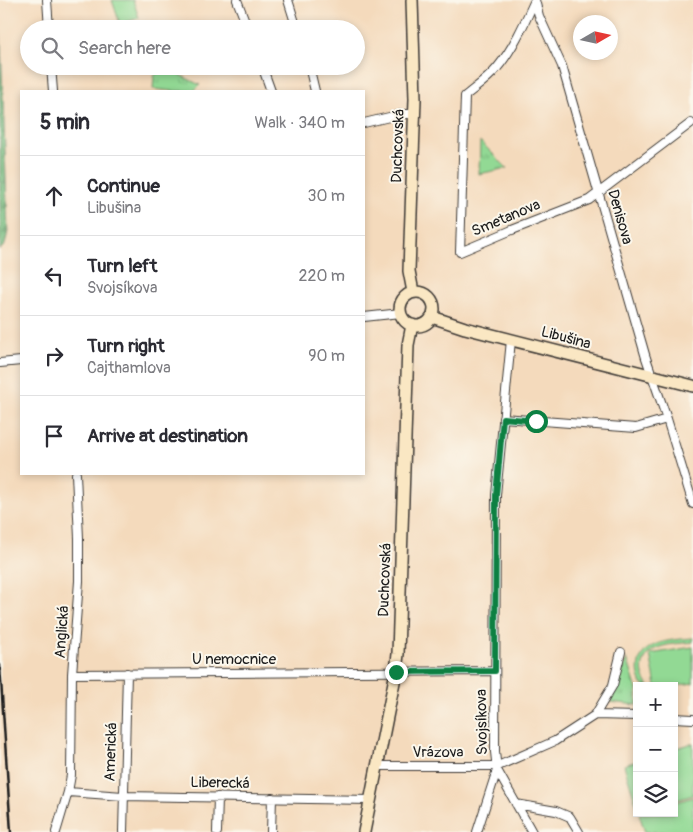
<!DOCTYPE html>
<html lang="en">
<head>
<meta charset="utf-8">
<style>
  :root { --surface:#fff; --page:#f2f2f3; --text:#2b2b33; --muted:#7c7c81; --line:#e1e1e2 }
  body { margin:0; font-family:Pangolin,sans-serif; background:var(--page); color:var(--text) }
  .controls { position:absolute; right:15px; bottom:15px; display:grid; overflow:hidden; border-radius:0px; box-shadow:0 2px 8px #0003 }
  .controls button { width:45px; height:45px; display:grid; place-items:center; padding:0; border:0; border-bottom:1px solid var(--line); background:var(--surface); color:var(--text); font:25px sans-serif }
  .compass { position:absolute; left:573px; top:15px; width:45px; height:45px; border-radius:50%; background:var(--surface); box-shadow:0 2px 8px #0003; rotate:81deg }
  .stop { position:absolute; width:15px; height:15px; margin:-11px; border:4px solid #0b8043; border-radius:50%; background:#fff }
  .stop.end { background:#0b8043; border-color:#fff; box-shadow:0 1px 5px #0008 }
  .list { margin:0; padding:0; list-style:none }
  h2 { display:flex; justify-content:space-between; align-items:center; height:65px; margin:0; padding:0 20px; font-size:21px }
  h2 small { font-size:16px; font-weight:400; color:var(--muted) }
  .list li { display:grid; grid-template-columns:32px 1fr auto; gap:15px; align-items:center; box-sizing:border-box; height:80px; padding:0 20px; border-top:1px solid var(--line) }
  .list b { display:block; font-size:19px; white-space:nowrap }
  .list p { margin:0; font-size:16px; white-space:nowrap; color:var(--muted) }
  .list em { font-size:16px; font-style:normal; color:var(--muted) }
  .icon { flex:none; width:28px; height:28px; fill:none; stroke:currentColor; stroke-width:2; stroke-linecap:round; stroke-linejoin:round }
  .map { position:relative; flex:none; width:693px; height:832px; overflow:hidden }
  .search { position:absolute; background:var(--surface); box-shadow:0 2px 8px #0003; left:20px; top:20px; width:345px; height:55px; display:flex; align-items:center; gap:12px; box-sizing:border-box; padding:0 18px; border-radius:28px; color:var(--muted); font-size:19px }
  .panel { position:absolute; background:var(--surface); box-shadow:0 2px 8px #0003; left:20px; top:90px; width:345px; height:385px; border-radius:0px }
  .map>svg:first-child { display:block }
  .green { fill:#92d994; stroke:#577a58 }
  .forest { fill:url(#forest-firs); stroke:#486a4d }
  .park { fill:url(#park-tufts); stroke:#577a58 }
  .lines { fill:none; stroke-linecap:round; stroke-linejoin:round }
  .street-casing { stroke:#3c3834; stroke-width:10 }
  .secondary-casing { stroke:#3c3834; stroke-width:14 }
  .street { stroke:#fff; stroke-width:8 }
  .secondary { stroke:#fae7c3; stroke-width:11 }
  .rail { stroke:#1c1c1c; stroke-width:2.5 }
  .route { stroke:#0b8043; stroke-width:6 }
  .labels { text-anchor:middle; dominant-baseline:central; stroke-width:4; stroke-linejoin:round; paint-order:stroke }
  .street-label { font-size:15px; fill:#1c1c1c; stroke:#fbf7ec }
</style>
</head>
<body>
<div class="map">
<svg width="693" height="832" viewBox="0 0 693 832">
  <defs>
    <pattern id="forest-firs" width="22" height="20" patternUnits="userSpaceOnUse" patternTransform="scale(1.25)"><rect width="22" height="20" fill="#75b97e"/><path d="M5 1l3.5 6h-7zM16 11l3.5 6h-7z" fill="#659e6c"/></pattern>
    <pattern id="park-tufts" width="24" height="20" patternUnits="userSpaceOnUse" patternTransform="scale(1.25)"><rect width="24" height="20" fill="#92d994"/><path d="M3 7l-1-3M5 7V3M7 7l1-3M15 17l-1-3M17 17v-4M19 17l1-3" fill="none" stroke="#7dba7f"/></pattern>
  </defs>
  <rect width="100%" height="100%" fill="#fbf7ec"/>
  <filter id="ink" filterUnits="userSpaceOnUse"><feTurbulence type="fractalNoise" baseFrequency=".02" numOctaves="2"/><feDisplacementMap in="SourceGraphic" scale="10" xChannelSelector="R" yChannelSelector="G"/><feConvolveMatrix kernelMatrix="1 2 1 2 8 2 1 2 1" color-interpolation-filters="sRGB"/></filter>
  <filter id="wash" filterUnits="userSpaceOnUse"><feTurbulence type="fractalNoise" baseFrequency=".0096" numOctaves="4" result="noise"/><feDisplacementMap in="SourceGraphic" scale="20" xChannelSelector="R" yChannelSelector="G"/><feGaussianBlur stdDeviation="1.12" result="paint"/><feColorMatrix in="noise" values="0 0 0 0 0 0 0 0 0 0 0 0 0 0 0 0 0 1.4 0 .05"/><feComposite in="paint" operator="in"/></filter>
  <g filter="url(#wash)">
    <rect width="100%" height="100%" fill="#f4dabc"/>
    <path class="green" d="M 112,0 L 133,0 L 139,18 L 120,24 Z
      M 693,638 L 693,642 C 676,644 648,643 643,664 C 641,673 644,679 649,686 L 643,686 C 639,678 637,671 639,663 C 644,640 674,640 693,638 Z
      M 693,647 L 693,683 L 674,686 L 656,686 L 650,654 Z
      M 693,743 L 693,795 L 674,801 L 674,749 Z
      M 637,761 L 637,806 L 624,765 Z
      M 693,797 L 693,832 L 645,832 L 639,814 L 674,813 L 674,803 Z"/>
    <path class="forest" d="M 0,15 L 8,231 L 5,245 L 0,250 Z"/>
    <path class="park" d="M 164,67 L 200,85 L 194,91 L 172,91 L 153,89 L 154,76 Z
      M 480,141 L 507,168 L 479,174 Z
      M 627,658 L 637,690 L 637,705 L 610,702 Z"/>
  </g>
  <g filter="url(#ink)">
    <g class="lines">
      <g class="street-casing">
        <path id="street" d="M 47,0 L 49,29
          M 237,0 L 248,29
          M 288,0 L 297,29
          M 535,0 C 525,22 513,49 497,68 C 488,79 476,87 465,96 L 460,252 L 512,230 L 589,200 L 691,123
          M 535,0 L 539,16 L 562,66 L 646,358 L 667,419 L 693,504
          M 51,66 L 53,91
          M 262,66 L 271,91
          M 309,66 L 315,91
          M 364,123 L 402,114 L 414,114
          M 364,317 L 401,313
          M 0,363 L 21,361
          M 503,418 L 636,428 L 667,419
          M 72,674 L 495,671
          M 595,715 L 637,716
          M 674,718 L 693,719
          M 378,766 L 498,766 L 555,741 L 595,715 L 613,685 L 621,652
          M 497,770 L 532,832
          M 68,792 L 123,796 L 371,800
          M 516,804 L 556,811 L 570,817 L 579,832
          M 56,832 L 68,792 L 71,775 L 72,674 L 79,581 L 79,538 L 76,474
          M 123,832 L 127,673
          M 217,832 L 218,797
          M 271,832 L 272,798
          M 477,832 L 497,770 L 495,752 L 496,495 L 511,340"/>
      </g>
      <g class="secondary-casing">
        <path id="secondary" d="M 412,0 L 415,99 L 409,271 L 413,292
          M400 309a17 17 0 1 1 34 0a17 17 0 1 1-34 0Z
          M 432,317 L 465,328 L 693,386
          M 364,832 L 396,672 L 398,654 L 408,345 L 412,325"/>
      </g>
      <use href="#street" class="street"/>
      <use href="#secondary" class="secondary"/>
      <path class="rail" d="M 0,665 L 11,832"/>
    </g>
  </g>
  <g class="lines" filter="url(#ink)">
    <path class="route" d="M 396,672 L 495,671 L 496,495 L 503,418 L 536,421"/>
  </g>
  <g class="labels">
    <g class="street-label">
      <text transform="translate(398 146) rotate(-88)">Duchcovská</text>
      <text transform="translate(620 217) rotate(74)">Denisova</text>
      <text transform="translate(506 218) rotate(-23)">Smetanova</text>
      <text transform="translate(566 338) rotate(15)">Libušina</text>
      <text transform="translate(385 580) rotate(-88)">Duchcovská</text>
      <text transform="translate(62 632) rotate(-86)">Anglická</text>
      <text x="234" y="659">U nemocnice</text>
      <text transform="translate(482 722) rotate(-91)">Svojsíkova</text>
      <text transform="translate(111 752) rotate(-88)">Americká</text>
      <text x="438" y="752">Vrázova</text>
      <text transform="translate(220 783) rotate(1)">Liberecká</text>
    </g>
  </g>
</svg>
<div class="controls">
<button>+</button>
<button>−</button>
<button><svg class="icon" aria-label="layers" viewBox="0 0 24 24"><path d="M12 4l9 5-9 5-9-5zM3 14l9 5 9-5"/></svg></button>
</div>
<svg class="compass" viewBox="-18 -18 36 36"><path d="M0-13l5 13h-10z" fill="#e53935"/><path d="M0 13l5-13h-10z" fill="#7c7c81"/></svg>
<div class="stop" style="left:536px;top:421px"></div>
<div class="stop end" style="left:396px;top:672px"></div>
<div class="search"><svg class="icon" aria-label="search" viewBox="0 0 24 24"><circle cx="10" cy="10" r="6"/><path d="M15 15l6 6"/></svg>Search here</div>
<section class="panel">
<h2>5 min<small>Walk · 340 m</small></h2>
<ul class="list">
<li><svg class="icon" aria-label="ahead" viewBox="0 0 24 24"><path d="M12 20V5M6 11l6-6 6 6"/></svg><div><b>Continue</b><p>Libušina</p></div><em>30 m</em></li>
<li><svg class="icon" aria-label="left" viewBox="0 0 24 24"><path d="M17 20v-9H6M10 6l-5 5 5 5"/></svg><div><b>Turn left</b><p>Svojsíkova</p></div><em>220 m</em></li>
<li><svg class="icon" aria-label="right" viewBox="0 0 24 24"><path d="M7 20v-9h11M14 6l5 5-5 5"/></svg><div><b>Turn right</b><p>Cajthamlova</p></div><em>90 m</em></li>
<li><svg class="icon" aria-label="arrive" viewBox="0 0 24 24"><path d="M6 21V4h12l-3 4 3 4H6"/></svg><div><b>Arrive at destination</b></div></li>
</ul>
</section>
</div>
</body>
</html>
